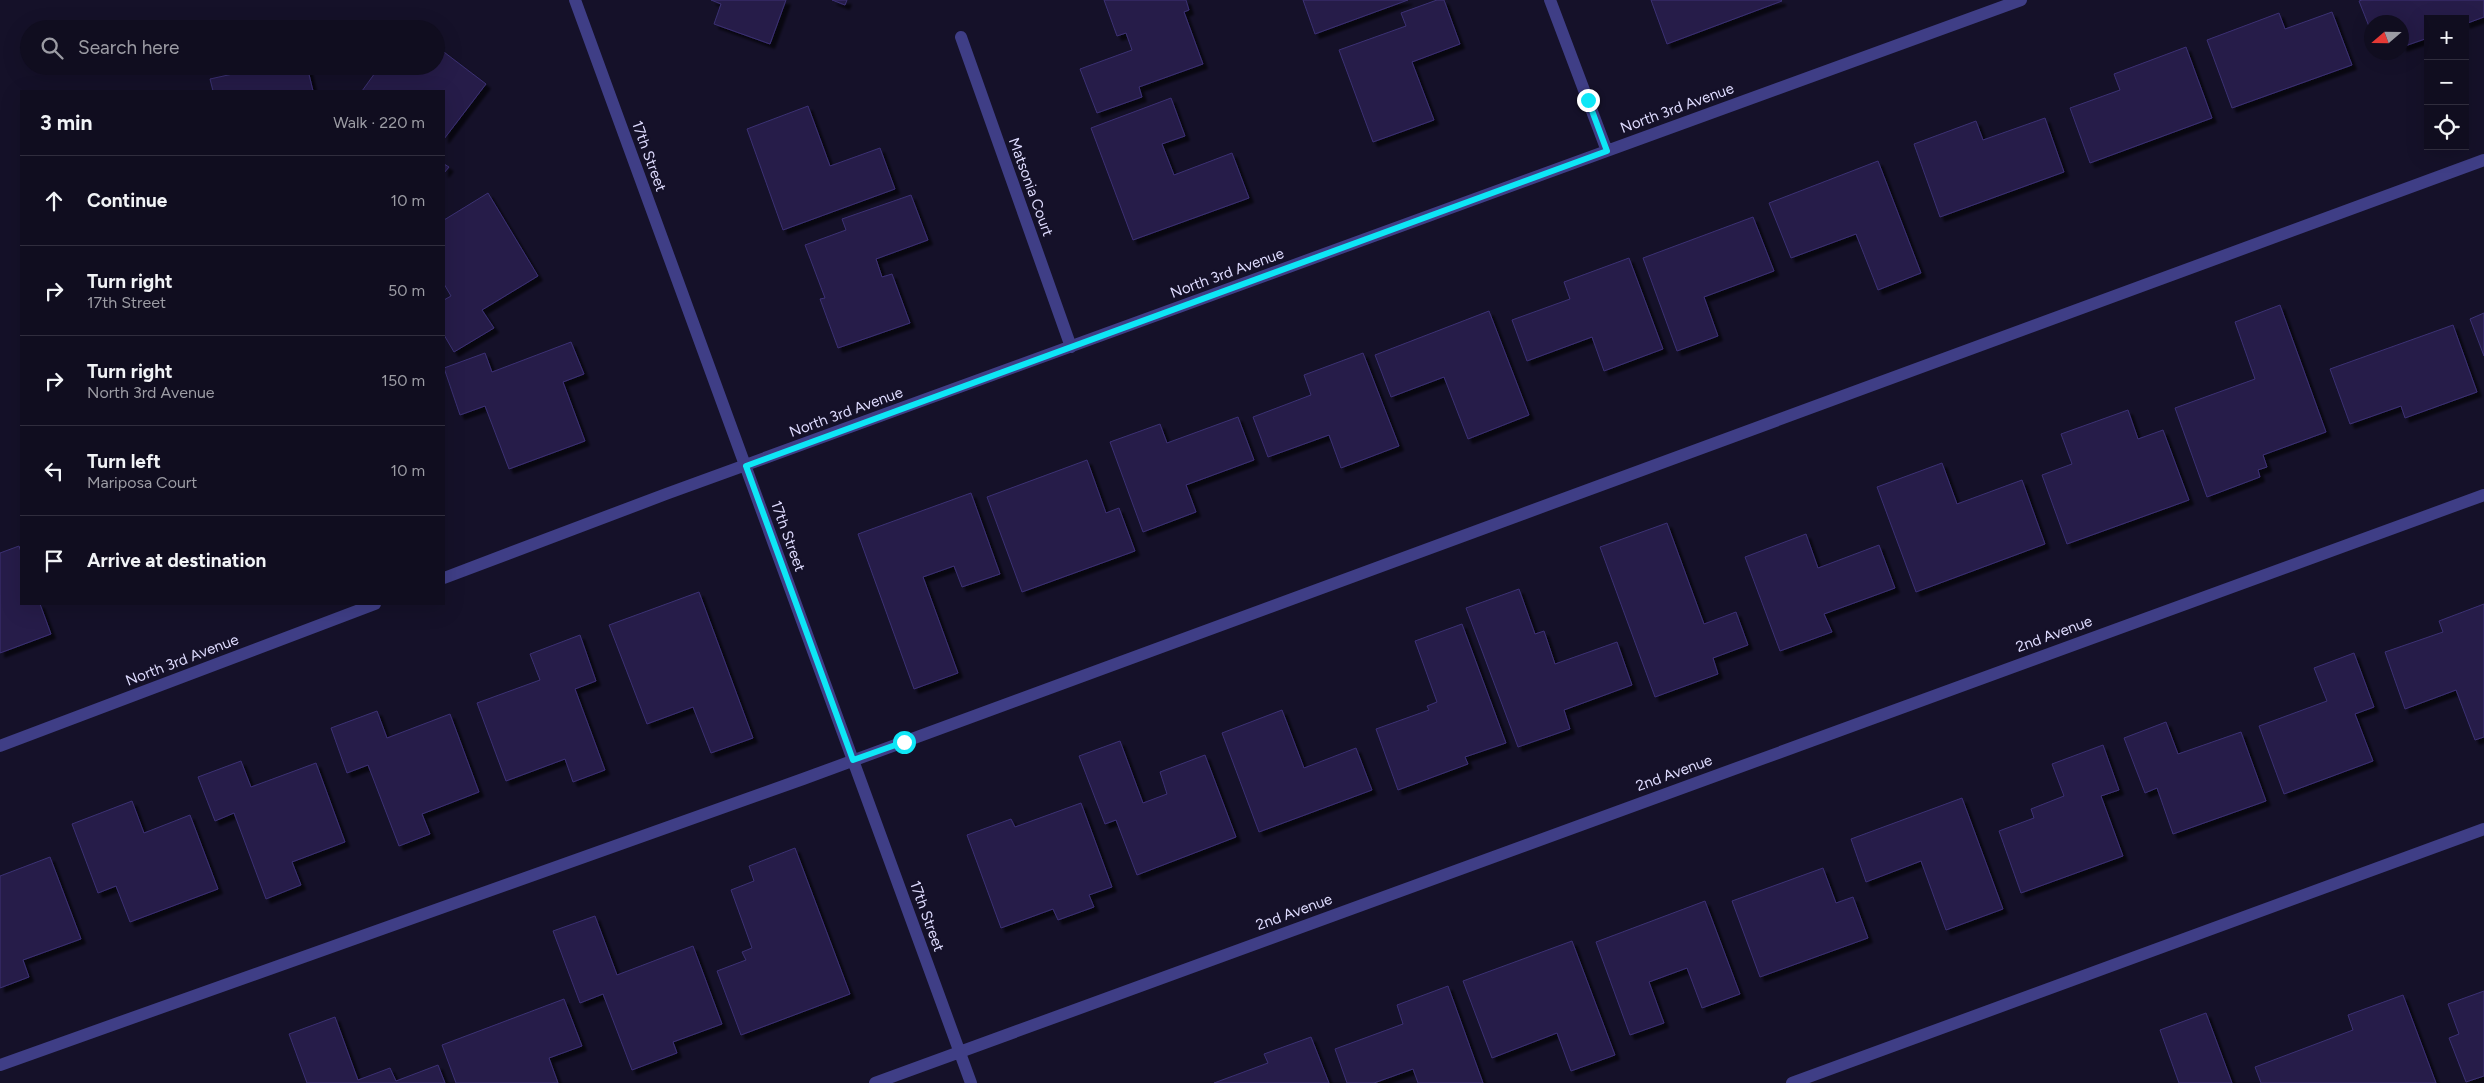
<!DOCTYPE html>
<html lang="en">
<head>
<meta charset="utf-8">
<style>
  :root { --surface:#100d1f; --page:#191628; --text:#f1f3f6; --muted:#9c9ca4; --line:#302d3d }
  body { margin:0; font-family:Figtree,sans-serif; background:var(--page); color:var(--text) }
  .controls { position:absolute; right:15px; top:15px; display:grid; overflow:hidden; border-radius:0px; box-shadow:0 5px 20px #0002 }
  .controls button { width:45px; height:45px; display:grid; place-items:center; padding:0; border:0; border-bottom:1px solid var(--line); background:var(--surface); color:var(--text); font:25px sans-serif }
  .compass { position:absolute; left:2364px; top:15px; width:45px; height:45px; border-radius:50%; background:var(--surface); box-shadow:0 5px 20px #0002; rotate:250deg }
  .stop { position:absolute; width:15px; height:15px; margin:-11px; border:4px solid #0ee6f6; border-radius:50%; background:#fff }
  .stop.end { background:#0ee6f6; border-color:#fff; box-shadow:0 1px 5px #0008 }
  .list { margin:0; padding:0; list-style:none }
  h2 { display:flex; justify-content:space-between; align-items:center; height:65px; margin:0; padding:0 20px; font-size:21px }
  h2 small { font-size:16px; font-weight:400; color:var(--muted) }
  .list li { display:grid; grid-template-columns:32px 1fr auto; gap:15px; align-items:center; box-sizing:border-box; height:90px; padding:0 20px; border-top:1px solid var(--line) }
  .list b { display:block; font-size:19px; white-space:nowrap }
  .list p { margin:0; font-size:16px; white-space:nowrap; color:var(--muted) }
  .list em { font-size:16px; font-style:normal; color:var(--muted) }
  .icon { flex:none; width:28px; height:28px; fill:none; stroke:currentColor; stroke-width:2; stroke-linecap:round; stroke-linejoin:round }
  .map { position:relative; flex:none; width:2484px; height:1083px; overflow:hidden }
  .search { position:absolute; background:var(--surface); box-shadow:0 5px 20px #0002; left:20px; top:20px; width:425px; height:55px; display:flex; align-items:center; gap:12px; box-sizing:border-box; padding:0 18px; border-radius:28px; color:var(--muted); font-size:19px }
  .panel { position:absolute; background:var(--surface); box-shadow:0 5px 20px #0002; left:20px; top:90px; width:425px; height:515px; border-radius:0px }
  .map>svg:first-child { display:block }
  .building { fill:#261e49; stroke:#3c3174; filter:url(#shadow) }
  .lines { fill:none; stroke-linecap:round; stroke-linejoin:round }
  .minor { stroke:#3f3e86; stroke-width:12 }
  .route { stroke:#0ee6f6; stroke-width:6 }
  .labels { text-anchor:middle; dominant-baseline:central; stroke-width:4; stroke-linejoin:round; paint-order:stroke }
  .street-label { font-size:15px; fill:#dedbfe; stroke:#151129 }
</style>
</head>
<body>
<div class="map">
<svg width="2484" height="1083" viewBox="0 0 2484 1083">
  <defs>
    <filter id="shadow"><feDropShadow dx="4.5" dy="4.5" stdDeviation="1" flood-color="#0009"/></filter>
  </defs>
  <rect width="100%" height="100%" fill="#151129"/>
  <path class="building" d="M 711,0 L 786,0 L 770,44 L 714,24 L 721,4 Z
    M 832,0 L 847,0 L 845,5 Z
    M 1104,0 L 1186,0 L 1189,10 L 1184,12 L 1203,64 L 1139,87 L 1142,97 L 1097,113 L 1080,69 L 1132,50 L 1126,33 L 1117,36 Z
    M 1303,0 L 1408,0 L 1315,34 Z
    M 1437,0 L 1444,0 L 1460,44 L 1412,62 L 1434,120 L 1373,142 L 1339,50 L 1406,26 L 1401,13 Z
    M 1651,0 L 1781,0 L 1782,1 L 1667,44 Z
    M 2362,0 L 2484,0 L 2484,17 L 2465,24 L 2465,19 L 2428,19 L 2428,38 L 2402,47 L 2402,22 L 2372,22 L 2372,34 L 2359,1 Z
    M 2332,12 L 2352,65 L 2232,108 L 2207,40 L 2279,13 L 2285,29 Z
    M 436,46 L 486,84 L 444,139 L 444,91 L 362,91 L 380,66 L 436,66 Z
    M 2186,47 L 2212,118 L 2090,163 L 2070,108 L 2120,90 L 2114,74 Z
    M 269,66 L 307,66 L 313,91 L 213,91 L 210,79 Z
    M 1171,98 L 1185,136 L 1162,144 L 1174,175 L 1232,153 L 1249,198 L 1133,240 L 1091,128 Z
    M 808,106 L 830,166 L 880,148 L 895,189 L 783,230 L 747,129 Z
    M 2045,118 L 2064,172 L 1940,217 L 1914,144 L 1976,121 L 1983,140 Z
    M 1878,161 L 1921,273 L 1878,290 L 1856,234 L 1791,258 L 1769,203 Z
    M 444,164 L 449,167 L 444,173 Z
    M 488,193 L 538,276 L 482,310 L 494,328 L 454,352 L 444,335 L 444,300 L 451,296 L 444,284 L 444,220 Z
    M 911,195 L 928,240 L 876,259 L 882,277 L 892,274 L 910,323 L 838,348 L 820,299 L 825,298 L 805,245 L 846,230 L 842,219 Z
    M 1753,217 L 1774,271 L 1704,297 L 1718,336 L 1677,351 L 1643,258 Z
    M 1629,258 L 1663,349 L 1604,371 L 1592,337 L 1527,361 L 1512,320 L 1570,299 L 1564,282 Z
    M 2280,305 L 2326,432 L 2263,455 L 2267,467 L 2258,470 L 2260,477 L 2207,497 L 2175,408 L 2255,379 L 2235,322 Z
    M 1489,311 L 1529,415 L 1468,439 L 1444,377 L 1391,397 L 1375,355 Z
    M 2484,313 L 2484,356 L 2470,319 Z
    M 2453,325 L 2477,392 L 2405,418 L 2401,406 L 2350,424 L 2330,369 Z
    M 571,342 L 584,374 L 563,382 L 585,441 L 509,469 L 485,406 L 460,415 L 444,368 L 485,353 L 492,372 Z
    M 1363,353 L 1399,446 L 1341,468 L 1329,435 L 1268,457 L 1253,417 L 1311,395 L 1304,375 Z
    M 2128,410 L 2138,439 L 2163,430 L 2189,500 L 2067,544 L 2042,475 L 2072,464 L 2061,434 Z
    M 1238,417 L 1254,460 L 1186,485 L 1196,512 L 1143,532 L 1110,442 L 1160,424 L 1167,443 Z
    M 1087,460 L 1106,513 L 1119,508 L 1135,551 L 1022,592 L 987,497 Z
    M 1942,463 L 1957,504 L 2022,480 L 2045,544 L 1916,592 L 1877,487 Z
    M 971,493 L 1000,574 L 962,587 L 954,566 L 923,577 L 958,673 L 914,689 L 858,534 Z
    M 1667,523 L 1704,624 L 1736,612 L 1748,645 L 1713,658 L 1718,674 L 1655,697 L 1600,547 Z
    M 1806,534 L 1818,568 L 1879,545 L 1895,588 L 1824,614 L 1832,632 L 1780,651 L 1745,557 Z
    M 19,546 L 21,552 L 21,604 L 40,604 L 51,634 L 0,653 L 0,553 Z
    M 1519,589 L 1535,634 L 1544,631 L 1555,664 L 1617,642 L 1632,685 L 1564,710 L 1570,729 L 1518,747 L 1466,608 Z
    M 699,592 L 753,738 L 711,753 L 693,707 L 647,724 L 609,625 Z
    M 2484,604 L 2484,737 L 2475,740 L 2456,690 L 2405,709 L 2385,652 L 2443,632 L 2439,621 Z
    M 1462,624 L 1506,743 L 1465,757 L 1468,764 L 1398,790 L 1376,729 L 1429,710 L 1427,706 L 1437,702 L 1415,641 Z
    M 580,635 L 596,681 L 575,689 L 605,770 L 573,782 L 565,759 L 506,781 L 477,703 L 540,680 L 530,654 Z
    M 2354,653 L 2374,707 L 2355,714 L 2373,761 L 2284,794 L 2259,726 L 2327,701 L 2314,668 Z
    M 1282,710 L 1304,768 L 1356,748 L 1372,790 L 1259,832 L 1222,733 Z
    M 377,711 L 387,738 L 450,714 L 479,792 L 422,814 L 430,834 L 399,846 L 368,765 L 347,773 L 331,728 Z
    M 2166,722 L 2178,754 L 2241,732 L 2266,801 L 2173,834 L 2157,788 L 2145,793 L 2124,738 Z
    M 1120,741 L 1143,803 L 1167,794 L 1160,772 L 1205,755 L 1236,837 L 1137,875 L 1116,820 L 1105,824 L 1079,756 Z
    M 2103,745 L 2119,790 L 2101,796 L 2123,856 L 2021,893 L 1999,831 L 2034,818 L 2031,809 L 2064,796 L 2052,764 Z
    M 241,761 L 251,787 L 316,763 L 345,842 L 292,862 L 301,885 L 266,899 L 234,813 L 215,821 L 198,777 Z
    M 1962,798 L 2003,909 L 1946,930 L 1921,861 L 1866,882 L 1851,839 Z
    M 132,801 L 144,833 L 190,815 L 218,889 L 130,922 L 116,886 L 98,893 L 72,824 Z
    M 1081,803 L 1112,887 L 1089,895 L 1094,907 L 1058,920 L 1053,909 L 1001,928 L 967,835 L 1011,819 L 1015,827 Z
    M 795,848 L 850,994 L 741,1035 L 717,971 L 746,960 L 742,952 L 752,948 L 731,890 L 754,881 L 749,866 Z
    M 50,857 L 81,939 L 23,960 L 29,977 L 0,988 L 0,876 Z
    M 1823,868 L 1836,903 L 1853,897 L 1868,938 L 1760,977 L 1732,901 Z
    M 1705,901 L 1740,994 L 1702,1008 L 1687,968 L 1649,982 L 1664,1023 L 1630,1035 L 1596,942 Z
    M 595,916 L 617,975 L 693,946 L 722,1024 L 673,1042 L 677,1053 L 632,1070 L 603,994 L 580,1003 L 553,931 Z
    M 1572,941 L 1615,1055 L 1571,1071 L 1557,1033 L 1492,1058 L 1463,981 Z
    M 1448,986 L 1483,1083 L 1418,1083 L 1413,1069 L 1374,1083 L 1347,1083 L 1335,1049 L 1403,1024 L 1397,1005 Z
    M 2484,991 L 2484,1076 L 2466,1082 L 2449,1038 L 2459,1034 L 2448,1004 Z
    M 2403,995 L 2436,1083 L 2261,1083 L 2255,1067 L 2353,1030 L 2348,1015 Z
    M 564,999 L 582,1046 L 549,1058 L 558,1083 L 456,1083 L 442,1045 Z
    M 2206,1013 L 2232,1083 L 2179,1083 L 2160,1030 Z
    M 335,1017 L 358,1080 L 390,1068 L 396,1081 L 438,1065 L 445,1083 L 307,1083 L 289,1034 Z
    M 1311,1037 L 1329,1083 L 1214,1083 L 1268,1063 L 1264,1054 Z"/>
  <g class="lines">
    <path class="minor" d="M 575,0 L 971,1083
      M 1550,0 L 1607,151
      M 961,37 L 1071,347
      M 444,578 L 666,494 L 2021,0
      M 0,746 L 375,604
      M 0,1065 L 803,779 L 2484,160
      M 875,1083 L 2484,495
      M 1792,1083 L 2484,829"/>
  </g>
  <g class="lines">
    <path class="route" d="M 904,742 L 853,760 L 746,466 L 1607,151 L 1588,100"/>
  </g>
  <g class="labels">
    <g class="street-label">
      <text transform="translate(1677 108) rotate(-20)">North 3rd Avenue</text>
      <text transform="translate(649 156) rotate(70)">17th Street</text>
      <text transform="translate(1031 187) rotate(70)">Matsonia Court</text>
      <text transform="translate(1227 273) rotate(-20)">North 3rd Avenue</text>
      <text transform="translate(846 412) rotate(-20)">North 3rd Avenue</text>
      <text transform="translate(788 536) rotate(70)">17th Street</text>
      <text transform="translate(2054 634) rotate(-20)">2nd Avenue</text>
      <text transform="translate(182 660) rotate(-21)">North 3rd Avenue</text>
      <text transform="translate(1674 773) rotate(-20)">2nd Avenue</text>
      <text transform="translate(1294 912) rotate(-20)">2nd Avenue</text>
      <text transform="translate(927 916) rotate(70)">17th Street</text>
    </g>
  </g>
</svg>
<div class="controls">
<button>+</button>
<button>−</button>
<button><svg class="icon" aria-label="locate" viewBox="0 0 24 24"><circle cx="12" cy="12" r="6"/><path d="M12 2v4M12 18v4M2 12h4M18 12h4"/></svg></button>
</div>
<svg class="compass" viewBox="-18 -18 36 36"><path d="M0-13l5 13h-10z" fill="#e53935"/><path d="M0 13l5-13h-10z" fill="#9c9ca4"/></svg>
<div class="stop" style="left:904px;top:742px"></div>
<div class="stop end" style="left:1588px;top:100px"></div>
<div class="search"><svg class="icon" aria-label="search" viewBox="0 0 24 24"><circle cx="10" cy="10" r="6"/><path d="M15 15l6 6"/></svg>Search here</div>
<section class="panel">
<h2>3 min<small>Walk · 220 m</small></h2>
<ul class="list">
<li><svg class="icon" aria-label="ahead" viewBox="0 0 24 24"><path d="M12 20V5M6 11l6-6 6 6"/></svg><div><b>Continue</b></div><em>10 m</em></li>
<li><svg class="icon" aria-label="right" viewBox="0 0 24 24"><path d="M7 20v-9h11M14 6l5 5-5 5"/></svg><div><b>Turn right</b><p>17th Street</p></div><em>50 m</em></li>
<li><svg class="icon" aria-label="right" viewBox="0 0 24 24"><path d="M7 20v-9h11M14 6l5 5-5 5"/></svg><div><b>Turn right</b><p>North 3rd Avenue</p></div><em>150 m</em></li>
<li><svg class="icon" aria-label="left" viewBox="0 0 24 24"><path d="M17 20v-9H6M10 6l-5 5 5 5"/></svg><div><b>Turn left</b><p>Mariposa Court</p></div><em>10 m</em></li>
<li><svg class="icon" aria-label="arrive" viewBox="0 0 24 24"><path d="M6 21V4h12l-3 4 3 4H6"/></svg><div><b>Arrive at destination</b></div></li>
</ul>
</section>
</div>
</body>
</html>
